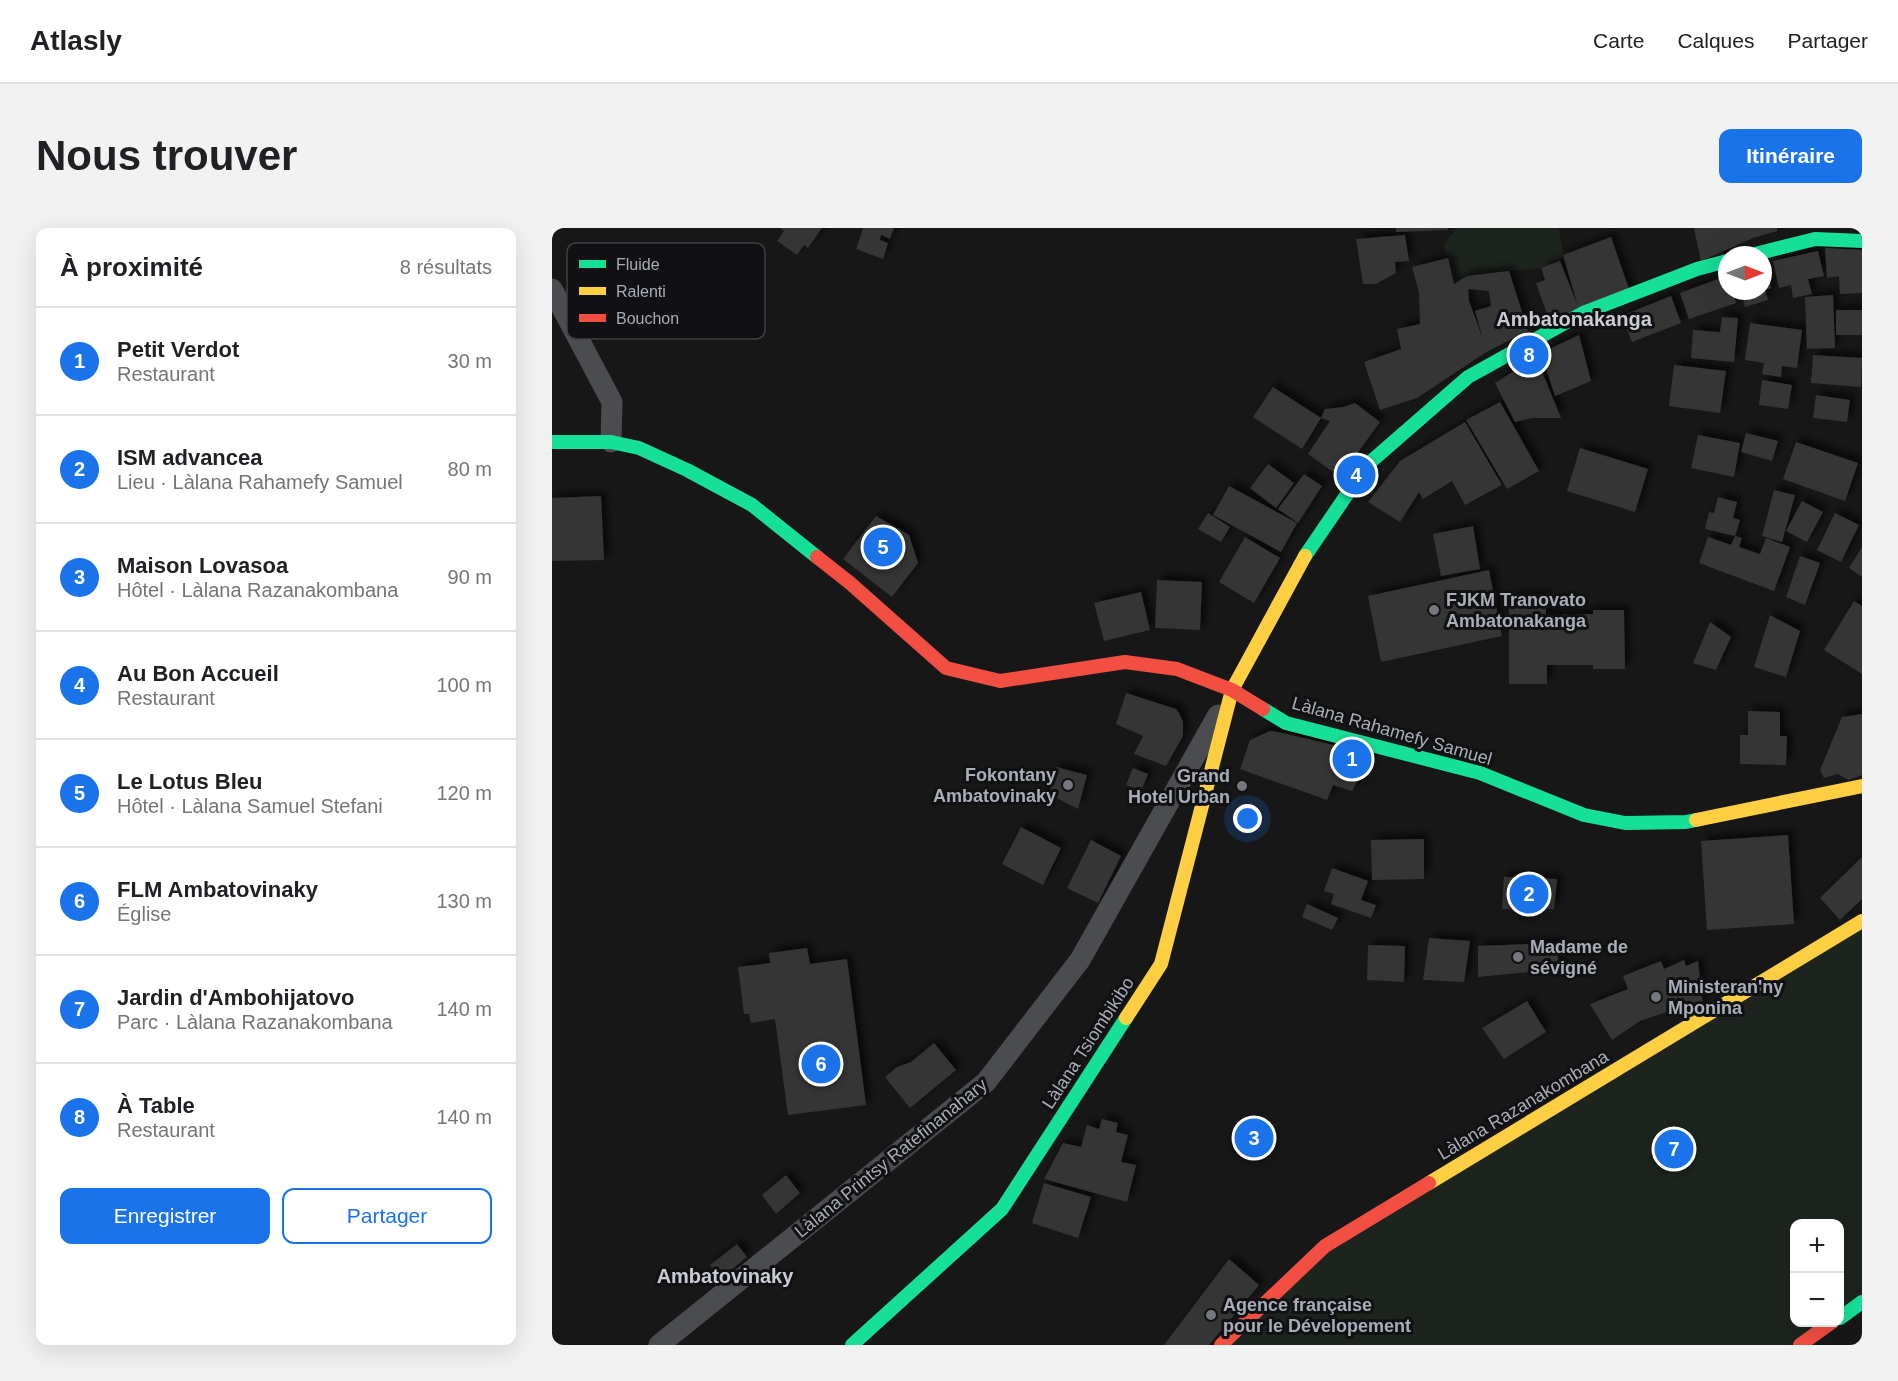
<!DOCTYPE html>
<html lang="fr">
<head>
<meta charset="utf-8">
<style>
  :root { --surface:#fff; --page:#f2f2f2; --text:#202124; --muted:#757577; --line:#e0e0e0; --accent:#1a73e8 }
  body { margin:0; font-family:Helvetica,sans-serif; background:var(--page); color:var(--text) }
  .controls { position:absolute; right:18px; bottom:18px; display:grid; overflow:hidden; border-radius:12px; box-shadow:0 6px 24px #0002 }
  .controls button { width:54px; height:54px; display:grid; place-items:center; padding:0; border:0; border-bottom:2px solid var(--line); background:var(--surface); color:var(--text); font:30px sans-serif }
  .compass { position:absolute; left:1166px; top:18px; width:54px; height:54px; border-radius:50%; background:var(--surface); box-shadow:0 6px 24px #0002; rotate:90deg }
  .you { position:absolute; left:696px; top:591px; width:21px; height:21px; margin:-15px; border:4px solid #fff; border-radius:50%; background:#1a73e8; box-shadow:0 0 0 9px #1a73e833 }
  .badge { display:grid; place-items:center; width:39px; height:39px; border-radius:50%; background:var(--accent); color:#fff; font-size:20px; font-weight:700 }
  .pin { position:absolute; translate:-50% -50%; border:3px solid #fff; box-shadow:0 2px 6px #0006 }
  .list { margin:0; padding:0; list-style:none }
  h2 { display:flex; justify-content:space-between; align-items:center; height:78px; margin:0; padding:0 24px; font-size:26px }
  h2 small { font-size:20px; font-weight:400; color:var(--muted) }
  .list li { display:grid; grid-template-columns:39px 1fr auto; gap:18px; align-items:center; box-sizing:border-box; height:108px; padding:0 24px; border-top:2px solid var(--line) }
  .list b { display:block; font-size:22px; white-space:nowrap }
  .list p { margin:0; font-size:20px; white-space:nowrap; color:var(--muted) }
  .list em { font-size:20px; font-style:normal; color:var(--muted) }
  .actions { display:flex; gap:12px; padding:18px 24px }
  .actions a { flex:1; padding:14px 0; border:2px solid var(--accent); border-radius:12px; text-align:center; font-size:21px; color:var(--accent) }
  .actions .main { background:var(--accent); color:#fff }
  .map { position:relative; flex:none; width:1310px; height:1117px; overflow:hidden; border-radius:12px }
  header { display:flex; align-items:center; gap:36px; box-sizing:border-box; height:84px; padding:0 30px; background:var(--surface); border-bottom:2px solid var(--line) }
  header strong { font-size:28px }
  nav { display:flex; gap:33px; margin-inline-start:auto; font-size:21px }
  .intro { display:flex; align-items:center; justify-content:space-between; box-sizing:border-box; height:144px; padding:0 36px }
  h1 { margin:0; font-size:42px }
  .button { padding:15px 27px; border-radius:12px; background:var(--accent); color:#fff; font-size:21px; font-weight:700 }
  main { display:flex; gap:36px; padding:0 36px }
  aside { flex:1; background:var(--surface); border-radius:12px; box-shadow:0 6px 24px #0002 }
  .map>svg:first-child { display:block }
  .green { fill:#1d241e }
  .building { fill:#353536; fill-rule:evenodd; filter:url(#shadow) }
  .lines { fill:none; stroke-linecap:round; stroke-linejoin:round }
  .street { stroke:#4b4c50; stroke-width:21 }
  .fast { stroke:#16e098; stroke-width:14 }
  .slow { stroke:#ffcf43; stroke-width:14 }
  .jam { stroke:#f24e42; stroke-width:14 }
  .poi-dot { fill:#757880; stroke:#111113; stroke-width:2 }
  .labels { text-anchor:middle; dominant-baseline:central; stroke-width:6; stroke-linejoin:round; paint-order:stroke }
  .poi-label { font-size:18px; font-weight:bold; fill:#a8adb8; stroke:#111113; text-anchor:start }
  .street-label { font-size:18px; fill:#a8adb8; stroke:#111113 }
  .neighbourhood-label { font-size:20px; font-weight:bold; fill:#c9ccd4; stroke:#111113 }
  .key { fill:#111113; stroke:#3e4045; stroke-width:1.5 }
  .key-label { font-size:16px; fill:#a8adb8 }
</style>
</head>
<body>
<header>
<strong>Atlasly</strong>
<nav><a>Carte</a><a>Calques</a><a>Partager</a></nav>
</header>
<div class="intro"><h1>Nous trouver</h1><a class="button">Itinéraire</a></div>
<main>
<aside>
<h2>À proximité<small>8 résultats</small></h2>
<ul class="list">
<li><span class="badge">1</span><div><b>Petit Verdot</b><p>Restaurant</p></div><em>30 m</em></li>
<li><span class="badge">2</span><div><b>ISM advancea</b><p>Lieu · Làlana Rahamefy Samuel</p></div><em>80 m</em></li>
<li><span class="badge">3</span><div><b>Maison Lovasoa</b><p>Hôtel · Làlana Razanakombana</p></div><em>90 m</em></li>
<li><span class="badge">4</span><div><b>Au Bon Accueil</b><p>Restaurant</p></div><em>100 m</em></li>
<li><span class="badge">5</span><div><b>Le Lotus Bleu</b><p>Hôtel · Làlana Samuel Stefani</p></div><em>120 m</em></li>
<li><span class="badge">6</span><div><b>FLM Ambatovinaky</b><p>Église</p></div><em>130 m</em></li>
<li><span class="badge">7</span><div><b>Jardin d'Ambohijatovo</b><p>Parc · Làlana Razanakombana</p></div><em>140 m</em></li>
<li><span class="badge">8</span><div><b>À Table</b><p>Restaurant</p></div><em>140 m</em></li>
</ul>
<div class="actions"><a class="main">Enregistrer</a><a>Partager</a></div>
</aside>
<div class="map">
<svg width="1310" height="1117" viewBox="0 0 1310 1117">
  <defs>
    <filter id="shadow"><feDropShadow dx="5.5" dy="-5.5" stdDeviation="3" flood-color="#0009"/></filter>
  </defs>
  <rect width="100%" height="100%" fill="#171717"/>
  <path class="green" d="M 905,0 L 1007,0 L 1011,27 L 1008,33 L 989,40 L 915,48 L 902,56 L 892,16 Z
    M 1310,693 L 1310,1074 L 1288,1090 L 1288,996 L 1242,996 L 1242,1094 L 1280,1095 L 1248,1117 L 671,1117 L 773,1018 Z"/>
  <path class="building" d="M 228,0 L 270,0 L 256,20 L 252,17 L 245,27 L 225,13 L 232,3 Z
    M 311,0 L 342,0 L 338,11 L 329,7 L 328,12 L 336,15 L 331,31 L 304,21 Z
    M 844,0 L 896,0 L 896,2 L 844,4 Z
    M 1142,0 L 1225,0 L 1225,3 L 1201,10 L 1149,33 Z
    M 853,7 L 857,33 L 843,34 L 844,45 L 824,56 L 811,56 L 804,11 Z
    M 1059,9 L 1078,64 L 998,94 L 984,55 L 993,52 L 989,40 L 1008,33 L 1026,78 L 1011,27 Z
    M 1273,20 L 1310,22 L 1310,65 L 1288,66 L 1287,48 L 1275,50 Z
    M 1266,23 L 1272,48 L 1256,51 L 1260,66 L 1241,70 L 1239,57 L 1227,60 L 1221,33 Z
    M 896,30 L 902,56 L 915,48 L 957,43 L 976,103 L 936,123 L 865,170 L 828,182 L 812,134 L 849,121 L 845,101 L 868,96 L 867,64 L 860,39 ZM 916,61 L 937,63 L 939,78 L 923,83 L 931,111 L 917,73 Z
    M 1211,41 L 1213,41 L 1219,60 L 1213,62 L 1216,72 L 1193,79 L 1190,68 L 1182,70 L 1184,75 L 1137,91 L 1128,65 L 1174,48 L 1175,63 L 1211,63 Z
    M 1281,67 L 1283,120 L 1255,121 L 1253,69 Z
    M 1119,68 L 1129,95 L 1080,114 L 1069,88 Z
    M 1284,82 L 1310,82 L 1310,107 L 1284,107 Z
    M 1170,89 L 1186,90 L 1182,134 L 1139,130 L 1141,102 L 1168,104 Z
    M 1198,95 L 1250,102 L 1245,140 L 1230,138 L 1229,149 L 1210,146 L 1212,135 L 1193,132 Z
    M 1027,107 L 1039,153 L 1003,168 L 989,125 Z
    M 1261,127 L 1310,130 L 1309,159 L 1259,155 Z
    M 984,129 L 1009,190 L 980,190 L 963,194 L 943,155 Z
    M 1122,137 L 1174,143 L 1168,185 L 1117,178 Z
    M 1210,152 L 1240,157 L 1236,181 L 1207,177 Z
    M 721,159 L 769,190 L 750,221 L 701,189 Z
    M 1264,167 L 1298,172 L 1295,194 L 1261,190 Z
    M 948,174 L 987,243 L 955,261 L 914,192 Z
    M 803,175 L 828,194 L 788,249 L 756,226 L 778,193 L 769,190 L 773,181 L 791,179 Z
    M 913,194 L 950,257 L 913,277 L 900,253 L 871,271 L 867,264 L 848,294 L 816,274 L 848,233 Z
    M 1194,205 L 1226,213 L 1220,233 L 1189,224 Z
    M 1146,207 L 1188,215 L 1182,249 L 1139,240 Z
    M 1244,214 L 1306,235 L 1293,273 L 1231,251 Z
    M 1028,220 L 1096,241 L 1083,284 L 1015,263 Z
    M 716,236 L 742,255 L 724,280 L 698,260 Z
    M 752,246 L 770,258 L 746,295 L 726,281 Z
    M 677,258 L 745,295 L 729,324 L 661,287 Z
    M 1222,262 L 1243,267 L 1230,314 L 1210,308 Z
    M 49,268 L 52,332 L 0,333 L 0,270 Z
    M 1166,269 L 1185,274 L 1181,290 L 1188,292 L 1183,308 L 1153,301 L 1157,284 L 1162,285 Z
    M 1250,273 L 1271,284 L 1255,314 L 1234,303 Z
    M 656,285 L 678,299 L 669,314 L 646,301 Z
    M 1283,285 L 1307,297 L 1289,334 L 1265,322 Z
    M 324,288 L 357,307 L 366,335 L 340,369 L 291,331 Z
    M 921,298 L 928,341 L 889,348 L 881,306 Z
    M 1183,308 L 1190,310 L 1187,319 L 1208,326 L 1214,310 L 1238,319 L 1222,363 L 1147,335 L 1156,309 L 1179,317 Z
    M 693,309 L 728,330 L 702,375 L 667,354 Z
    M 1310,319 L 1310,349 L 1297,340 Z
    M 1248,328 L 1268,335 L 1253,377 L 1234,369 Z
    M 937,342 L 950,408 L 829,434 L 816,368 Z
    M 605,352 L 650,354 L 648,402 L 603,400 Z
    M 589,364 L 598,402 L 552,413 L 542,375 Z
    M 994,368 L 994,387 L 1041,386 L 1041,382 L 1072,382 L 1073,441 L 1041,441 L 1041,437 L 995,437 L 995,456 L 957,456 L 957,369 Z
    M 1302,373 L 1310,378 L 1310,446 L 1272,422 Z
    M 1218,387 L 1248,403 L 1234,449 L 1202,439 Z
    M 1158,394 L 1179,409 L 1164,442 L 1141,435 Z
    M 574,465 L 624,481 L 627,485 L 631,494 L 631,508 L 614,538 L 582,526 L 591,508 L 564,496 Z
    M 1196,483 L 1228,484 L 1228,508 L 1235,508 L 1234,537 L 1188,536 L 1188,507 L 1196,507 Z
    M 1310,486 L 1310,547 L 1296,552 L 1286,546 L 1272,550 L 1268,542 L 1290,489 Z
    M 718,503 L 726,504 L 820,526 L 800,563 L 781,557 L 775,572 L 688,541 L 698,512 Z
    M 504,539 L 535,547 L 526,581 L 497,566 Z
    M 581,540 L 596,546 L 589,563 L 574,557 Z
    M 469,599 L 509,620 L 491,657 L 450,636 Z
    M 1236,607 L 1242,696 L 1155,702 L 1149,613 Z
    M 872,611 L 872,651 L 820,652 L 819,612 Z
    M 539,612 L 569,628 L 546,675 L 515,660 Z
    M 1310,629 L 1310,671 L 1288,692 L 1268,670 Z
    M 780,640 L 816,653 L 809,672 L 824,677 L 819,690 L 779,676 L 782,666 L 772,663 Z
    M 952,649 L 1005,651 L 1002,681 L 950,681 Z
    M 755,676 L 786,690 L 780,702 L 750,689 Z
    M 877,710 L 918,713 L 912,754 L 871,752 Z
    M 1005,715 L 1007,741 L 926,749 L 926,718 Z
    M 816,717 L 853,718 L 852,754 L 815,752 Z
    M 255,720 L 258,736 L 295,731 L 314,877 L 236,887 L 223,791 L 199,795 L 197,786 L 192,786 L 186,739 L 218,735 L 217,725 Z
    M 1132,732 L 1134,738 L 1146,733 L 1151,777 L 1115,784 L 1088,793 L 1060,812 L 1038,776 L 1076,761 L 1071,748 L 1109,733 L 1112,741 Z
    M 975,773 L 994,804 L 952,831 L 930,800 Z
    M 382,815 L 404,842 L 358,880 L 333,849 L 345,839 L 359,834 Z
    M 550,891 L 566,895 L 564,904 L 576,907 L 569,934 L 584,937 L 575,974 L 492,951 L 511,915 L 529,919 L 535,897 L 547,901 Z
    M 234,947 L 248,965 L 224,986 L 210,967 Z
    M 492,955 L 539,969 L 526,1010 L 480,995 Z
    M 185,1016 L 195,1029 L 168,1051 L 158,1037 Z
    M 677,1031 L 707,1057 L 657,1117 L 612,1117 Z"/>
  <g class="lines">
    <path class="street" d="M 0,61 L 60,174 L 59,214
      M 107,1117 L 434,854 L 528,732 L 666,487"/>
    <path class="fast" d="M 1199,27 L 1263,11 L 1310,13
      M 0,214 L 59,214 L 87,220 L 135,242 L 200,277 L 265,329
      M 753,328 L 815,237 L 916,149 L 1031,85 L 1145,41 L 1175,33
      M 711,481 L 734,495 L 928,545 L 1032,587 L 1073,595 L 1134,594 L 1144,592
      M 1288,1090 L 1310,1074
      M 300,1117 L 450,981 L 574,790"/>
    <path class="slow" d="M 1144,592 L 1310,558
      M 574,790 L 609,736 L 680,462 L 753,328
      M 877,955 L 1310,693"/>
    <path class="jam" d="M 265,329 L 298,355 L 394,440 L 448,453 L 573,434 L 625,441 L 680,462 L 711,481
      M 669,1117 L 773,1018 L 877,955
      M 1248,1117 L 1280,1094"/>
  </g>
  <g class="poi-dot">
    <circle cx="882" cy="382" r="6"/>
    <circle cx="516" cy="557" r="6"/>
    <circle cx="690" cy="558" r="6"/>
    <circle cx="966" cy="729" r="6"/>
    <circle cx="1104" cy="769" r="6"/>
    <circle cx="659" cy="1087" r="6"/>
  </g>
  <g class="labels">
    <g class="poi-label">
      <text x="894" y="372">FJKM Tranovato<tspan x="894" dy="21">Ambatonakanga</tspan></text>
      <text x="504" y="547" text-anchor="end">Fokontany<tspan x="504" dy="21">Ambatovinaky</tspan></text>
      <text x="678" y="548" text-anchor="end">Grand<tspan x="678" dy="21">Hotel Urban</tspan></text>
      <text x="978" y="719">Madame de<tspan x="978" dy="21">sévigné</tspan></text>
      <text x="1116" y="759">Ministeran'ny<tspan x="1116" dy="21">Mponina</tspan></text>
      <text x="671" y="1077">Agence française<tspan x="671" dy="21">pour le Dévelopement</tspan></text>
    </g>
    <g class="street-label">
      <text transform="translate(840 503) rotate(16)">Làlana Rahamefy Samuel</text>
      <text transform="translate(536 815) rotate(-57)">Làlana Tsiombikibo</text>
      <text transform="translate(971 877) rotate(-31)">Làlana Razanakombana</text>
      <text transform="translate(339 930) rotate(-39)">Làlana Printsy Ratefinanahary</text>
    </g>
    <g class="neighbourhood-label">
      <text x="1022" y="91">Ambatonakanga</text>
      <text x="173" y="1048">Ambatovinaky</text>
    </g>
  </g>
  <rect x="15" y="15" width="198" height="96" rx="9" class="key"/>
  <rect x="27" y="32" width="27" height="8" fill="#16e098"/>
  <rect x="27" y="59" width="27" height="8" fill="#ffcf43"/>
  <rect x="27" y="86" width="27" height="8" fill="#f24e42"/>
  <g class="key-label">
    <text x="64" y="42">Fluide</text>
    <text x="64" y="69">Ralenti</text>
    <text x="64" y="96">Bouchon</text>
  </g>
</svg>
<div class="controls">
<button>+</button>
<button>−</button>
</div>
<svg class="compass" viewBox="-18 -18 36 36"><path d="M0-13l5 13h-10z" fill="#e53935"/><path d="M0 13l5-13h-10z" fill="#757577"/></svg>
<div class="you"></div>
<div class="pin badge" style="left:800px;top:531px">1</div>
<div class="pin badge" style="left:977px;top:666px">2</div>
<div class="pin badge" style="left:702px;top:910px">3</div>
<div class="pin badge" style="left:804px;top:247px">4</div>
<div class="pin badge" style="left:331px;top:319px">5</div>
<div class="pin badge" style="left:269px;top:836px">6</div>
<div class="pin badge" style="left:1122px;top:921px">7</div>
<div class="pin badge" style="left:977px;top:127px">8</div>
</div>
</main>
</body>
</html>
